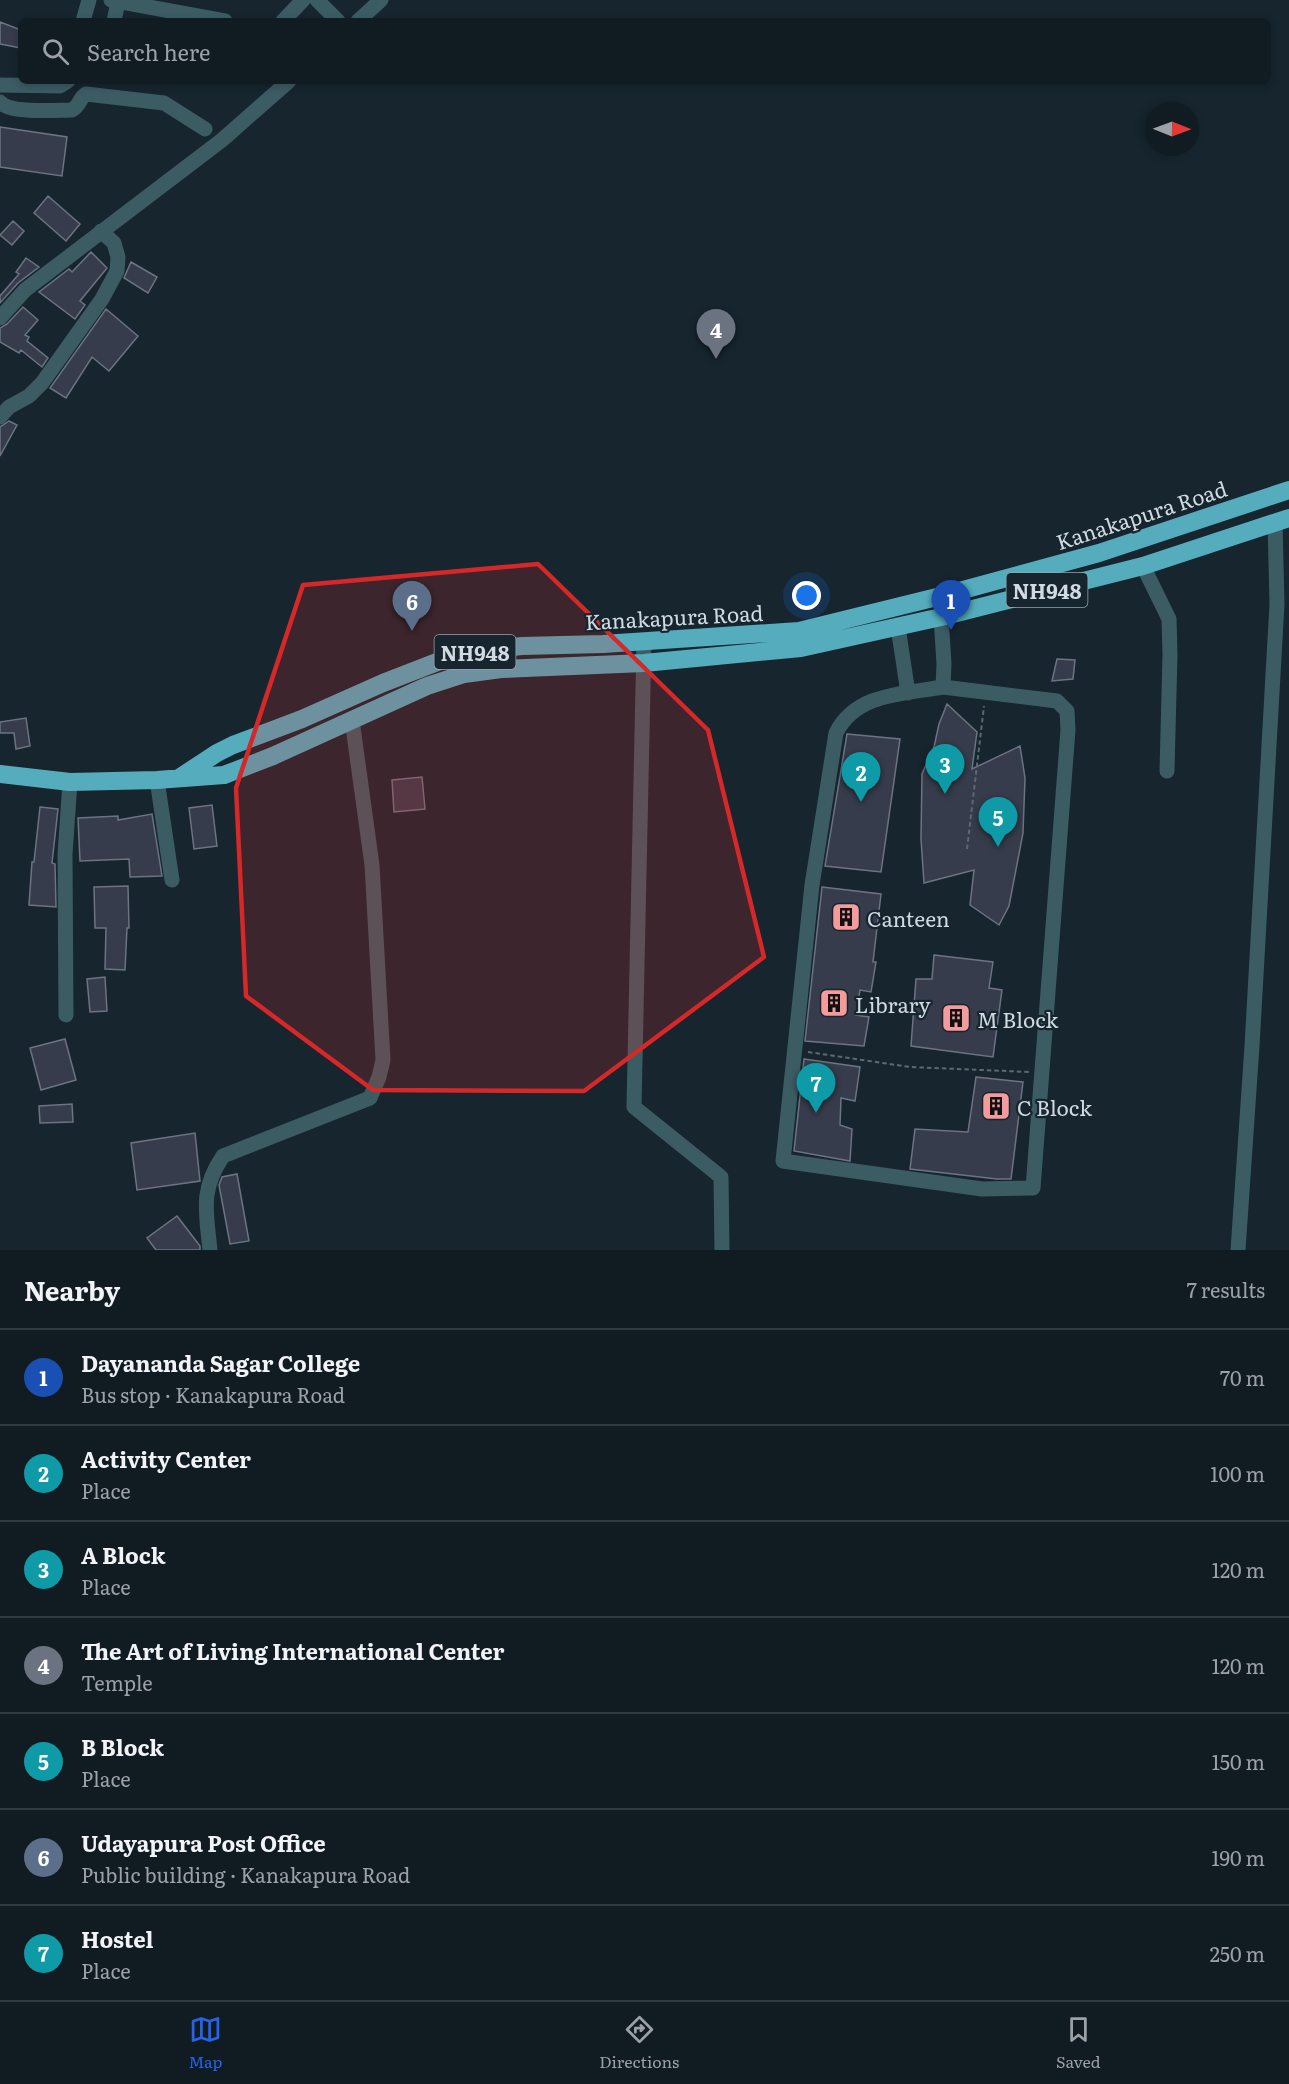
<!DOCTYPE html>
<html lang="en">
<head>
<meta charset="utf-8">
<style>
  :root { --surface:#101c22; --page:#19252a; --text:#f1f3f6; --muted:#9ca1a5; --line:#303a40; --accent:#2563eb }
  body { margin:0; font-family:Literata,serif; background:var(--page); color:var(--text) }
  .compass { position:absolute; left:1145px; top:102px; width:54px; height:54px; border-radius:50%; background:var(--surface); box-shadow:0 3px 9px #0003; rotate:91deg }
  .you { position:absolute; left:807px; top:596px; width:21px; height:21px; margin:-15px; border:4px solid #fff; border-radius:50%; background:#1a73e8; box-shadow:0 0 0 9px #1a73e833 }
  .badge { display:grid; place-items:center; width:39px; height:39px; border-radius:50%; background:var(--accent); color:#fff; font-size:20px; font-weight:700 }
  .pin { position:absolute; translate:-50% -50px; filter:drop-shadow(0 2px 3px #0008) }
  .pin::after { content:''; position:absolute; top:32px; width:21px; height:18px; background:inherit; clip-path:polygon(0 0,100% 0,50% 100%) }
  .list { margin:0; padding:0; list-style:none }
  h2 { display:flex; justify-content:space-between; align-items:center; height:78px; margin:0; padding:0 24px; font-size:26px }
  h2 small { font-size:20px; font-weight:400; color:var(--muted) }
  .list li { display:grid; grid-template-columns:39px 1fr auto; gap:18px; align-items:center; box-sizing:border-box; height:96px; padding:0 24px; border-top:2px solid var(--line) }
  .list b { display:block; font-size:22px; white-space:nowrap }
  .list p { margin:0; font-size:20px; white-space:nowrap; color:var(--muted) }
  .list em { font-size:20px; font-style:normal; color:var(--muted) }
  .icon { flex:none; width:33px; height:33px; fill:none; stroke:currentColor; stroke-width:2; stroke-linecap:round; stroke-linejoin:round }
  .map { position:relative; flex:none; width:1289px; height:1250px; overflow:hidden }
  .search { position:absolute; background:var(--surface); box-shadow:0 3px 9px #0003; left:18px; right:18px; top:18px; height:66px; display:flex; align-items:center; gap:15px; box-sizing:border-box; padding:0 21px; border-radius:9px; color:var(--muted); font-size:22px }
  .sheet { height:750px; background:var(--surface) }
  nav { display:flex; justify-content:space-around; align-items:center; box-sizing:border-box; height:84px; border-top:2px solid var(--line); background:var(--surface); font-size:16px; color:var(--muted) }
  nav a { display:grid; justify-items:center; gap:3px }
  nav .on { color:var(--accent) }
  .map>svg:first-child { display:block }
  .building { fill:#363c4b; stroke:#6c7383; stroke-width:1.5 }
  .lines { fill:none; stroke-linecap:round; stroke-linejoin:round }
  .path { stroke:#5d6971; stroke-width:2; stroke-dasharray:4.5 3; stroke-linecap:butt }
  .minor { stroke:#3c5c63; stroke-width:15 }
  .highway { stroke:#54acbd; stroke-width:18 }
  .marked { fill:#d62828; fill-opacity:0.2; stroke:#d62828; stroke-width:4.5; stroke-linejoin:round }
  .labels { text-anchor:middle; dominant-baseline:central; stroke-width:4.5; stroke-linejoin:round; paint-order:stroke }
  .shield { fill:#16252e; stroke:#99a4ab; stroke-width:1.5 }
  .shield-label { font-size:20px; font-weight:bold; fill:#d1dae1 }
  .street-label { font-size:21px; fill:#d1dae1; stroke:#16252e }
  .poi-label { font-size:21px; fill:#d1dae1; stroke:#16252e; text-anchor:start }
</style>
</head>
<body>
<div class="map">
<svg width="1289" height="1250" viewBox="0 0 1289 1250">
  <rect width="100%" height="100%" fill="#16252e"/>
  <path class="building" d="M 0,22 L 21,30 L 21,48 L 0,44 Z
    M 0,127 L 67,137 L 62,176 L 0,167 Z
    M 48,196 L 80,224 L 66,241 L 34,213 Z
    M 13,221 L 24,231 L 12,245 L 0,235 Z
    M 91,252 L 107,268 L 80,301 L 85,305 L 75,319 L 39,292 L 69,269 L 72,272 Z
    M 26,258 L 39,267 L 18,283 L 0,303 L 0,296 L 19,274 L 16,272 Z
    M 131,262 L 157,277 L 148,293 L 124,278 Z
    M 23,307 L 38,320 L 25,335 L 29,337 L 27,341 L 48,358 L 42,367 L 21,350 L 19,353 L 0,342 L 0,328 L 7,324 Z
    M 106,309 L 138,336 L 109,371 L 92,357 L 66,398 L 50,388 Z
    M 9,421 L 17,425 L 0,456 L 0,427 Z
    M 1057,659 L 1075,660 L 1073,679 L 1052,681 Z
    M 947,704 L 977,732 L 972,769 L 1020,746 L 1025,778 L 1023,833 L 1009,906 L 999,925 L 970,905 L 974,870 L 924,883 L 921,839 L 922,774 L 934,747 L 939,724 Z
    M 26,718 L 30,746 L 16,749 L 14,733 L 0,733 L 0,722 Z
    M 847,734 L 900,739 L 881,872 L 825,866 Z
    M 422,777 L 425,809 L 394,812 L 392,780 Z
    M 212,805 L 217,846 L 194,849 L 189,808 Z
    M 40,807 L 58,809 L 52,863 L 55,864 L 56,907 L 29,905 L 32,862 L 34,862 Z
    M 152,814 L 162,876 L 130,877 L 129,859 L 80,861 L 78,818 L 118,816 L 118,820 Z
    M 128,886 L 129,928 L 127,928 L 125,970 L 105,969 L 106,928 L 95,928 L 94,887 Z
    M 822,887 L 881,894 L 873,962 L 876,962 L 871,992 L 860,990 L 856,1015 L 869,1017 L 864,1046 L 805,1041 Z
    M 934,955 L 993,962 L 989,988 L 1002,990 L 993,1057 L 911,1046 L 916,979 L 932,979 Z
    M 105,977 L 107,1011 L 90,1012 L 87,979 Z
    M 65,1039 L 76,1080 L 41,1090 L 30,1048 Z
    M 804,1059 L 860,1067 L 855,1101 L 841,1098 L 840,1125 L 852,1129 L 850,1161 L 794,1151 Z
    M 976,1077 L 1023,1082 L 1011,1179 L 997,1179 L 910,1169 L 915,1129 L 968,1132 Z
    M 72,1104 L 73,1122 L 40,1123 L 39,1106 Z
    M 195,1133 L 200,1181 L 137,1190 L 131,1143 Z
    M 237,1174 L 249,1241 L 230,1244 L 219,1185 L 222,1177 Z
    M 177,1216 L 200,1246 L 200,1250 L 156,1250 L 147,1238 Z"/>
  <g class="lines">
    <path class="path" d="M 967,849 L 984,706
      M 808,1052 L 910,1067 L 1029,1072"/>
    <path class="minor" d="M 111,0 L 225,21
      M 317,0 L 338,21
      M 83,21 L 89,0
      M 114,21 L 118,2
      M 283,21 L 303,0
      M 358,21 L 381,0
      M 0,85 L 60,86 L 68,81
      M 0,102 C 10,114 56,110 72,110 C 81,105 79,98 86,94 L 164,103 L 205,129
      M 0,318 L 25,290 L 222,140 L 289,81
      M 0,417 L 9,407 L 29,396 L 42,383 L 102,299 L 117,271 L 118,257 L 114,243 L 101,231
      M 1143,566 L 1169,619 L 1170,654 L 1167,771
      M 941,617 L 944,664 L 943,687
      M 898,627 L 908,693
      M 644,641 L 634,1107 L 721,1177 L 722,1250
      M 943,687 L 1057,701 L 1067,711 L 1068,730 L 1033,1188 L 982,1189 L 783,1161 L 812,885 L 836,733 C 856,693 903,694 943,687 Z
      M 157,780 L 172,880
      M 66,1015 L 65,854 L 70,782
      M 210,1250 C 206,1211 200,1190 223,1156 L 370,1098 L 379,1077 L 383,1060 L 372,865 L 352,720
      M 1238,1250 L 1252,1046 L 1277,604 L 1275,522"/>
    <path class="highway" d="M 0,774 L 70,782 L 157,780 L 224,775 L 273,756 L 427,686 L 464,674 L 501,669 L 644,663 L 801,648 L 941,617 L 1143,566 L 1289,518
      M 179,778 L 217,753 L 233,745 L 302,719 L 383,683 L 450,657 L 491,649 L 522,646 L 603,644 L 799,631 L 941,596 L 1099,553 L 1289,490"/>
  </g>
  <path class="marked" d="M 538,564 L 708,730 L 764,957 L 584,1091 L 373,1090 L 246,996 L 236,788 L 303,585 Z"/>
  <defs>
    <g id="building-square" transform="scale(1.5)"><rect x="-9" y="-9" width="18" height="18" rx="4" fill="#f59b9d" stroke="#16252e"/><path d="M-4-6H4V6H1V3H-1V6H-4ZM-2.5-4.3h1.7v1.8h-1.7ZM.8-4.3h1.7v1.8H.8ZM-2.5-1h1.7V.8h-1.7ZM.8-1h1.7V.8H.8Z" fill="#111"/></g>
  </defs>
  <g fill-rule="evenodd">
    <use href="#building-square" x="846" y="917"/>
    <use href="#building-square" x="834" y="1003"/>
    <use href="#building-square" x="956" y="1018"/>
    <use href="#building-square" x="996" y="1106"/>
  </g>
  <g class="labels">
    <g class="shield">
      <rect x="1006.5" y="573" width="81" height="34" rx="4.5"/>
      <rect x="434.5" y="635" width="81" height="34" rx="4.5"/>
    </g>
    <g class="shield-label">
      <text x="1047" y="590">NH948</text>
      <text x="475" y="652">NH948</text>
    </g>
    <g class="street-label">
      <text transform="translate(1141 514) rotate(-18)">Kanakapura Road</text>
      <text transform="translate(674 616) rotate(-3)">Kanakapura Road</text>
    </g>
    <g class="poi-label">
      <text x="867" y="917">Canteen</text>
      <text x="855" y="1003">Library</text>
      <text x="977" y="1018">M Block</text>
      <text x="1017" y="1106">C Block</text>
    </g>
  </g>
</svg>
<svg class="compass" viewBox="-18 -18 36 36"><path d="M0-13l5 13h-10z" fill="#e53935"/><path d="M0 13l5-13h-10z" fill="#9ca1a5"/></svg>
<div class="you"></div>
<div class="pin badge" style="left:951px;top:630px;background:#1a4fb4">1</div>
<div class="pin badge" style="left:861px;top:802px;background:#0f9aa8">2</div>
<div class="pin badge" style="left:945px;top:794px;background:#0f9aa8">3</div>
<div class="pin badge" style="left:716px;top:359px;background:#6b7280">4</div>
<div class="pin badge" style="left:998px;top:847px;background:#0f9aa8">5</div>
<div class="pin badge" style="left:412px;top:631px;background:#5c6f8a">6</div>
<div class="pin badge" style="left:816px;top:1113px;background:#0f9aa8">7</div>
<div class="search"><svg class="icon" aria-label="search" viewBox="0 0 24 24"><circle cx="10" cy="10" r="6"/><path d="M15 15l6 6"/></svg>Search here</div>
</div>
<section class="sheet">
<h2>Nearby<small>7 results</small></h2>
<ul class="list">
<li><span class="badge" style="background:#1a4fb4">1</span><div><b>Dayananda Sagar College</b><p>Bus stop · Kanakapura Road</p></div><em>70 m</em></li>
<li><span class="badge" style="background:#0f9aa8">2</span><div><b>Activity Center</b><p>Place</p></div><em>100 m</em></li>
<li><span class="badge" style="background:#0f9aa8">3</span><div><b>A Block</b><p>Place</p></div><em>120 m</em></li>
<li><span class="badge" style="background:#6b7280">4</span><div><b>The Art of Living International Center</b><p>Temple</p></div><em>120 m</em></li>
<li><span class="badge" style="background:#0f9aa8">5</span><div><b>B Block</b><p>Place</p></div><em>150 m</em></li>
<li><span class="badge" style="background:#5c6f8a">6</span><div><b>Udayapura Post Office</b><p>Public building · Kanakapura Road</p></div><em>190 m</em></li>
<li><span class="badge" style="background:#0f9aa8">7</span><div><b>Hostel</b><p>Place</p></div><em>250 m</em></li>
</ul>
</section>
<nav>
<a class="on"><svg class="icon" aria-label="map" viewBox="0 0 24 24"><path d="M3 6l6-2 6 2 6-2v14l-6 2-6-2-6 2zM9 4v14M15 6v14"/></svg>Map</a>
<a><svg class="icon" aria-label="directions" viewBox="0 0 24 24"><path d="M12 3l9 9-9 9-9-9zM9 14v-3h6M13 9l2 2-2 2"/></svg>Directions</a>
<a><svg class="icon" aria-label="saved" viewBox="0 0 24 24"><path d="M7 4h10v16l-5-4-5 4z"/></svg>Saved</a>
</nav>
</body>
</html>
